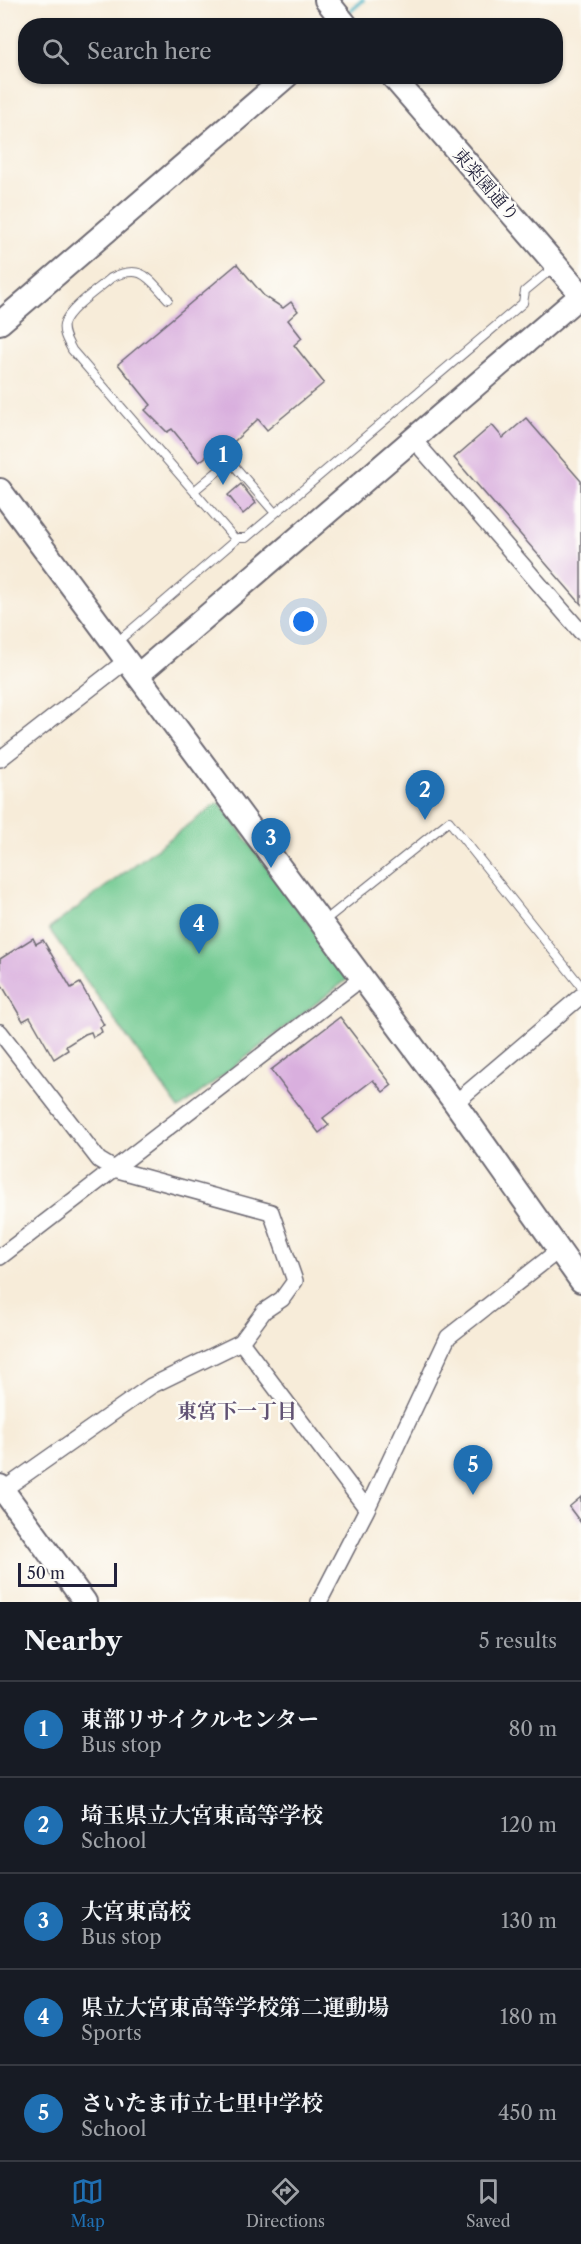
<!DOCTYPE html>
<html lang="en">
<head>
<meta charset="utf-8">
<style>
  :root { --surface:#171b24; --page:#20242c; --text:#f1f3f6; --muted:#9ea1a6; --line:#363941; --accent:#1f6fb2 }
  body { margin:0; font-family:"Libre Caslon Text","Noto Serif JP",serif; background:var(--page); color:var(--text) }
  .scale { position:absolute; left:18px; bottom:15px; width:99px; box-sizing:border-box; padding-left:6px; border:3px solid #22223b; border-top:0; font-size:16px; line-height:21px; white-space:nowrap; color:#22223b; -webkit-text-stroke:4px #fdfcf7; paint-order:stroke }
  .you { position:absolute; left:304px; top:622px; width:21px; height:21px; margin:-15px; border:4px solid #fff; border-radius:50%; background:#1a73e8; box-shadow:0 0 0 9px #1a73e833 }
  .badge { display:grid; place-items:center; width:39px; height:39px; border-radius:50%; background:var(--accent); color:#fff; font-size:20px; font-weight:700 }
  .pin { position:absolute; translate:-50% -50px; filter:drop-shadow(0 2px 3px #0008) }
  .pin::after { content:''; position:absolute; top:32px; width:21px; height:18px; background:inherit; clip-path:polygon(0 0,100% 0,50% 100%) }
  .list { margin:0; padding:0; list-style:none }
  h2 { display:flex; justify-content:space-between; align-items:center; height:78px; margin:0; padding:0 24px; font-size:26px }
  h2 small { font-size:20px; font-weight:400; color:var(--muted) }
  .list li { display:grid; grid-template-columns:39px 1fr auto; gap:18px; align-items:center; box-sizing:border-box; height:96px; padding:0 24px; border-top:2px solid var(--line) }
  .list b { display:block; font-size:22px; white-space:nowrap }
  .list p { margin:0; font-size:20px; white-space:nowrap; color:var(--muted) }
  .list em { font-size:20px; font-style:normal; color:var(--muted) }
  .icon { flex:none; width:33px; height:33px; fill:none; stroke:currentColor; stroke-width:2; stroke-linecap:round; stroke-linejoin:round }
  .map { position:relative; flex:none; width:581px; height:1602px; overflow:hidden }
  .search { position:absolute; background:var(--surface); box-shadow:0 2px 4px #0004; left:18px; right:18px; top:18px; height:66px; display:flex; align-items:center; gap:15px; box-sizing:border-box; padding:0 21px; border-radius:24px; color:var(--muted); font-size:22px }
  .sheet { height:558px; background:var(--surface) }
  nav { display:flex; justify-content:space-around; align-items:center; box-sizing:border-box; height:84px; border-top:2px solid var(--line); background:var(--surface); font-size:16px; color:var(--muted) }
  nav a { display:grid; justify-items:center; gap:3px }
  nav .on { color:var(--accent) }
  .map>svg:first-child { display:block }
  .green { fill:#70c990; stroke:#497666; stroke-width:1.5 }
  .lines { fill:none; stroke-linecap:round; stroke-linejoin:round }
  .stream { stroke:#45b1c3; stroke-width:4 }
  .building { fill:#d9afde }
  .lane-casing { stroke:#6d6972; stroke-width:10 }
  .street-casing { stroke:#6d6972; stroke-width:18 }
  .secondary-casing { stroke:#6d6972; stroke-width:26 }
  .lane { stroke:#fff; stroke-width:8 }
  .street { stroke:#fff; stroke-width:15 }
  .secondary { stroke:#fff; stroke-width:22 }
  .labels { text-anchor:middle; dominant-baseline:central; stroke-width:5; stroke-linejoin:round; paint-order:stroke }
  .street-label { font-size:18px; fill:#22223b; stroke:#fdfcf7 }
  .neighbourhood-label { font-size:20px; font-weight:bold; fill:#625374; stroke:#fdfcf7 }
</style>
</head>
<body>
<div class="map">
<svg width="581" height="1602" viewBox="0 0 581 1602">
  <rect width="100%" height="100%" fill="#fdfcf7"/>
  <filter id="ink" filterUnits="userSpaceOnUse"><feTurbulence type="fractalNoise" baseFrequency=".0167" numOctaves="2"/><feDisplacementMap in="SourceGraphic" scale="12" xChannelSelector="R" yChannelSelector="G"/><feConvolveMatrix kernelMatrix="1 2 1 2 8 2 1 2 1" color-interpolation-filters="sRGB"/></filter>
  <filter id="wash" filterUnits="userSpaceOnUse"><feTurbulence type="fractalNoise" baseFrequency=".008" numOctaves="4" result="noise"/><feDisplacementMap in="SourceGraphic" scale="24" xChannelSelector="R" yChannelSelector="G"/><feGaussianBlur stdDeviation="1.35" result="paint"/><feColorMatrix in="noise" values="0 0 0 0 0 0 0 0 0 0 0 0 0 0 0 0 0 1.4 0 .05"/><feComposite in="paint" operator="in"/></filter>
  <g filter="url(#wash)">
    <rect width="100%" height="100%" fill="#f7ecd9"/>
    <path class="green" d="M 219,802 L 349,978 L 179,1109 L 49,929 Z"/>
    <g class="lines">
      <path class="stream" d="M 347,14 L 363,0"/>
    </g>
    <g id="blocks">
      <path class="building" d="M 237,264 L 264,296 L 283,308 L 291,302 L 298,311 L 288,320 L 302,338 L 294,345 L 324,383 L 267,430 L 258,419 L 221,454 L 215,450 L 199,462 L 172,429 L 167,432 L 145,410 L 151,405 L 118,364 Z
        M 526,418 L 581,481 L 581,604 L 454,458 L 492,425 L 503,438 Z
        M 241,484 L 256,503 L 243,514 L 228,495 Z
        M 33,938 L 36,944 L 43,940 L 71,988 L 80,983 L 104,1025 L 100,1027 L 102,1032 L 93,1037 L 91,1032 L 85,1034 L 66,1046 L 68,1050 L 54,1059 L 30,1017 L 23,1021 L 0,982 L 0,959 Z
        M 340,1017 L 392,1085 L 383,1092 L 373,1080 L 323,1118 L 329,1125 L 319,1133 L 271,1070 Z
        M 581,1497 L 581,1523 L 569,1507 Z"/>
    </g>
  </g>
  <g filter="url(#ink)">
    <use href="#blocks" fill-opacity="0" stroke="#6d6972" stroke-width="1.5"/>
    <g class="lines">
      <g class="lane-casing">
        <path id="lane" d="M 168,299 C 148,278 142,263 111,278 C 100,288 68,309 64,324 C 62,333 68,342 72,350 L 236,540
          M 194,491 L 230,461 L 275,513
          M 116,643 L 238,538 L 246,538 L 523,303 L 525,291 L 554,267
          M 323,922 L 449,821 L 581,986"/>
      </g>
      <g class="street-casing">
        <path id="street" d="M 413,439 L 581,632
          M 0,759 L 127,660
          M 0,1032 L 99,1160 L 114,1169 L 271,1212 L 295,1281 L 282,1299 L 264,1311 L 241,1342
          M 455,1103 L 581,996
          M 0,1257 L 362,978
          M 0,1492 L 151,1386 L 241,1342 L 367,1509
          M 319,1602 L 367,1509 L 448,1337 L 559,1250"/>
      </g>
      <g class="secondary-casing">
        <path id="secondary" d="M 326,0 L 347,26
          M 392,76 L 581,294
          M 0,323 L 287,76
          M 0,490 L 455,1103 L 581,1281
          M 138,675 L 581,295
          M 0,1486 L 85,1602"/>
      </g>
      <use href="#lane" class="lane"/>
      <use href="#street" class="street"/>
      <use href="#secondary" class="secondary"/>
    </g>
  </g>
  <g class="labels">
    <g class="street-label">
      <text transform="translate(486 185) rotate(49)">東楽園通り</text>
    </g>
    <g class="neighbourhood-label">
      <text x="237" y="1411">東宮下一丁目</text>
    </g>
  </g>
</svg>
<div class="scale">50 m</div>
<div class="you"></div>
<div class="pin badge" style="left:223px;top:485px">1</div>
<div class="pin badge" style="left:425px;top:820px">2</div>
<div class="pin badge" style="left:271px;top:868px">3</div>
<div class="pin badge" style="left:199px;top:954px">4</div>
<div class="pin badge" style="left:473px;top:1495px">5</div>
<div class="search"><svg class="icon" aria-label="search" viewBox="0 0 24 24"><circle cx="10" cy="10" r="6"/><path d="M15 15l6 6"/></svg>Search here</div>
</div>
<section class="sheet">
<h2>Nearby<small>5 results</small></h2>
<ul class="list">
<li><span class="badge">1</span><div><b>東部リサイクルセンター</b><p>Bus stop</p></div><em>80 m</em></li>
<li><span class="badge">2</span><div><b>埼玉県立大宮東高等学校</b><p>School</p></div><em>120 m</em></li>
<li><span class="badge">3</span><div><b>大宮東高校</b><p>Bus stop</p></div><em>130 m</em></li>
<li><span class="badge">4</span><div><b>県立大宮東高等学校第二運動場</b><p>Sports</p></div><em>180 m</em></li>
<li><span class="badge">5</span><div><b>さいたま市立七里中学校</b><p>School</p></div><em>450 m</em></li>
</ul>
</section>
<nav>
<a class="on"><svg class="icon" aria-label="map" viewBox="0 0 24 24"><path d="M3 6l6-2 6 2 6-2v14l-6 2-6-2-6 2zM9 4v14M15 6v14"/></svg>Map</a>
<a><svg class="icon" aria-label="directions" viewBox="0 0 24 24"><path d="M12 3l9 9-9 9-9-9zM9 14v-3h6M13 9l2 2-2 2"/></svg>Directions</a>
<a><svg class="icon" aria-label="saved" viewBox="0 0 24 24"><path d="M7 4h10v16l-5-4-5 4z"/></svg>Saved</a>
</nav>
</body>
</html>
